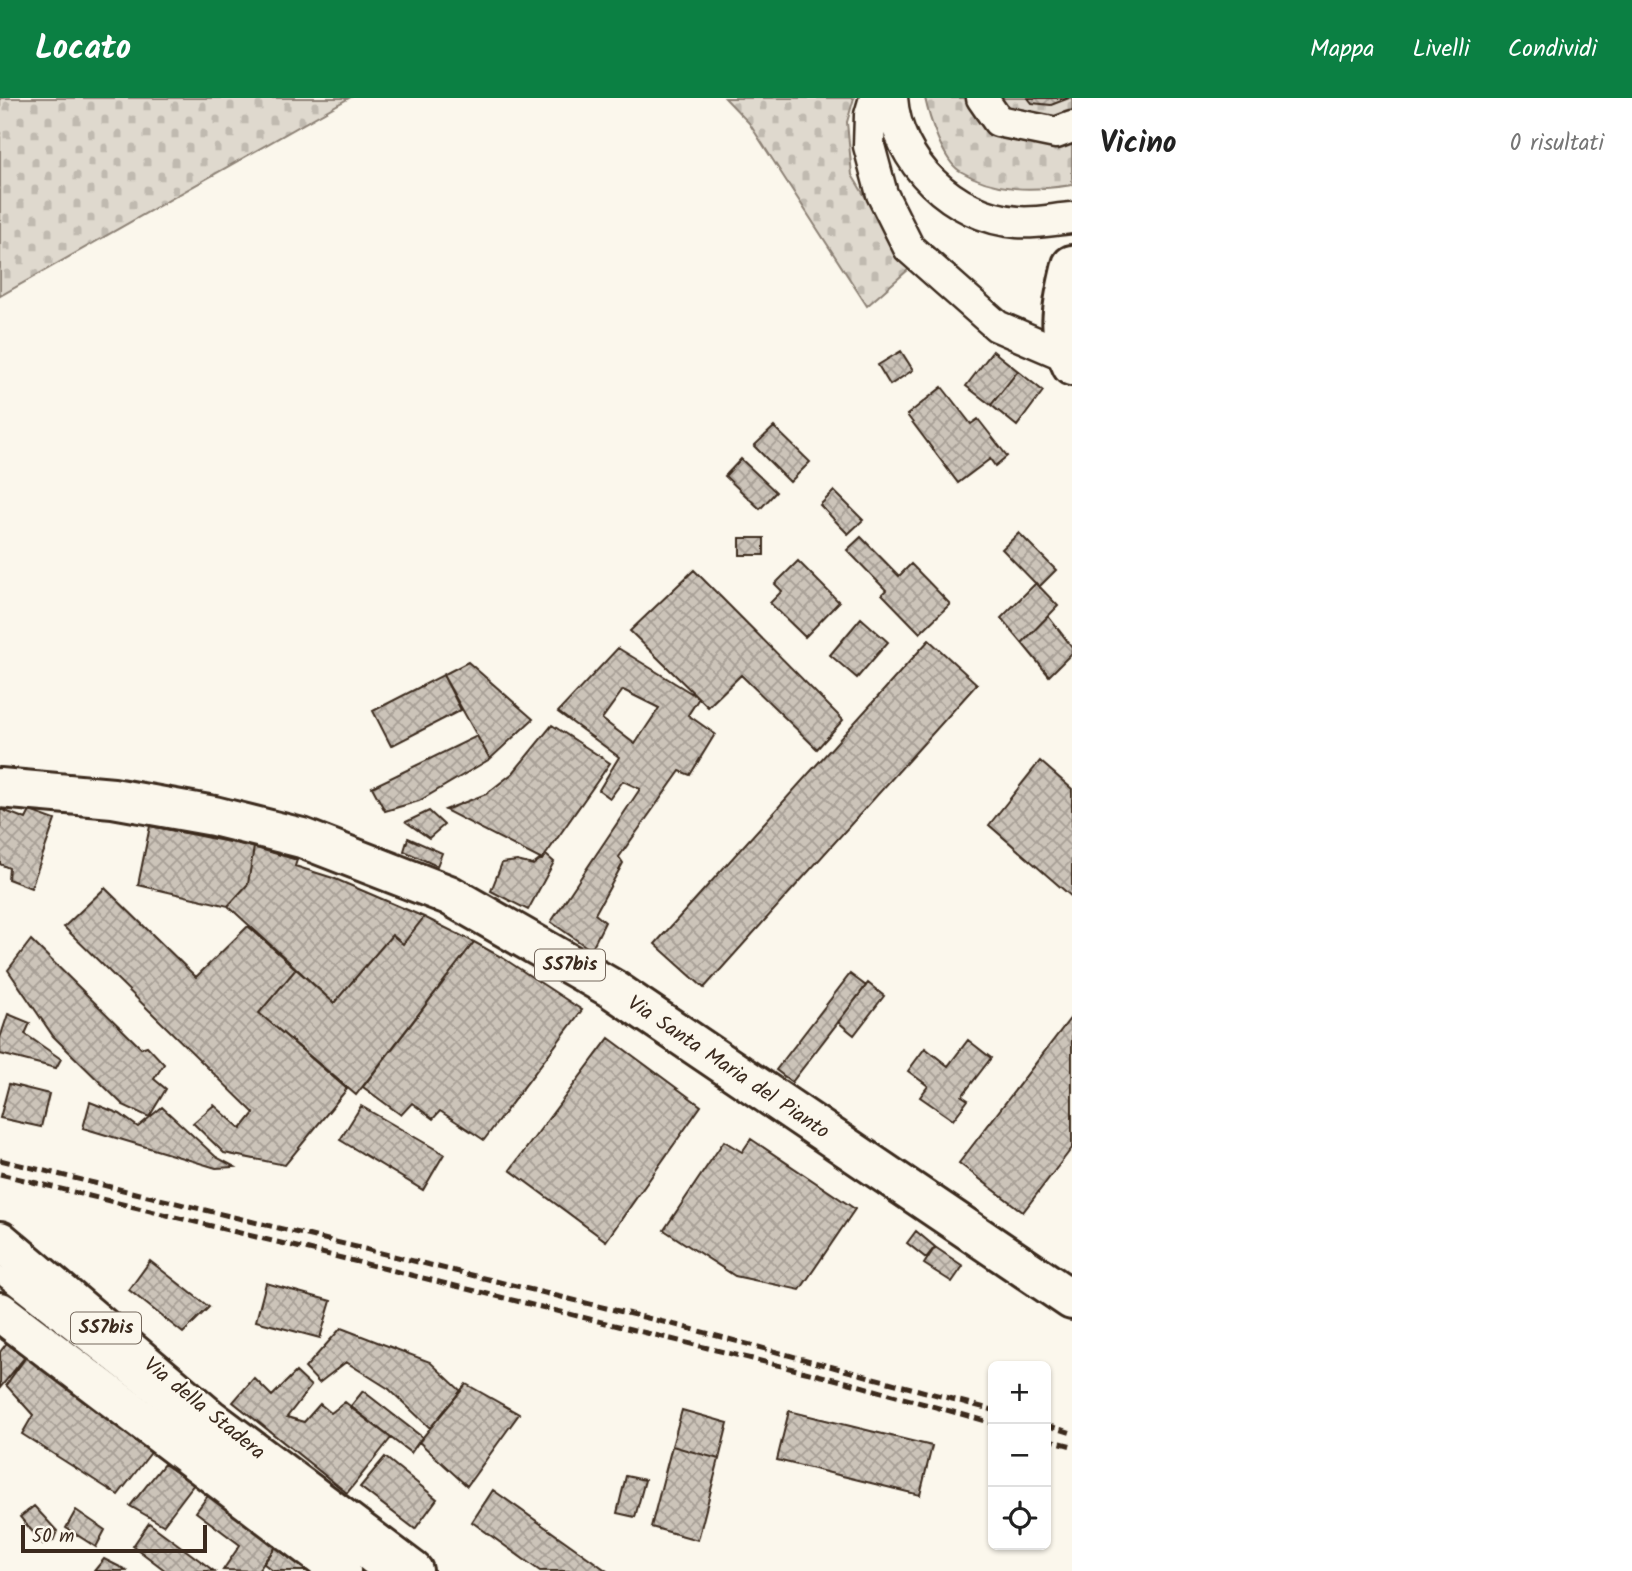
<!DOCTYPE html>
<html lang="it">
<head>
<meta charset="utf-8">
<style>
  :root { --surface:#fff; --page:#f2f2f2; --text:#222; --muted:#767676; --line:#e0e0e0; --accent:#0b8043 }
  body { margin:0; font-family:Kalam,sans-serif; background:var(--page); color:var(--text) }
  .controls { position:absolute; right:21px; bottom:21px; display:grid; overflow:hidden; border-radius:10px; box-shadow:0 2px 5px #0004 }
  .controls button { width:63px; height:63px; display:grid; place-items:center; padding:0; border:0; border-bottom:2px solid var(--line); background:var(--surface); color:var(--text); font:35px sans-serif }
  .scale { position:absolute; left:21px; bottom:18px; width:186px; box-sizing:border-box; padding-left:7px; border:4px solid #3b2a1e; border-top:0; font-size:19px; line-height:24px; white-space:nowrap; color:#3b2a1e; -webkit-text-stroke:5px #fbf7ec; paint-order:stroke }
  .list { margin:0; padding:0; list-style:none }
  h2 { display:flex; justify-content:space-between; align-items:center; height:91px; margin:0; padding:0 28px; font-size:30px }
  h2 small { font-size:23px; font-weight:400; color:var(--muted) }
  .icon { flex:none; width:38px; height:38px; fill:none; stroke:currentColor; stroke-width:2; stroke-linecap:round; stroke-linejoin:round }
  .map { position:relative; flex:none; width:1072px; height:1473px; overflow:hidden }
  header { display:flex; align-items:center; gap:42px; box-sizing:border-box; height:98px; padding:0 35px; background:var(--accent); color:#fff }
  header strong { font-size:33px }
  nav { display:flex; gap:38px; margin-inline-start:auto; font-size:24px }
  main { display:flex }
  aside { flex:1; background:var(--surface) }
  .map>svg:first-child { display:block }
  .cemetery { fill:url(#cemetery-stones); stroke:#8d8276; stroke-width:2 }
  .building { fill:url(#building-cross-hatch); stroke:#3b2a1e; stroke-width:2; fill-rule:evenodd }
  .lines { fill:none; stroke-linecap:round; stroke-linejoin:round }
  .service-casing { stroke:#3b2a1e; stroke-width:21 }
  .minor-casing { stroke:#3b2a1e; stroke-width:35 }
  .primary-casing { stroke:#3b2a1e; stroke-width:44 }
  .service { stroke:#fbf7ec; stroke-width:16 }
  .minor { stroke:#fbf7ec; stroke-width:30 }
  .primary { stroke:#fbf7ec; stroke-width:38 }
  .rail { stroke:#3b2a1e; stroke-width:5; stroke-dasharray:10 5; stroke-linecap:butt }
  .labels { text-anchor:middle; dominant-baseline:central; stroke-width:5; stroke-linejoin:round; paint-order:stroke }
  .shield { fill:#fbf7ec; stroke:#75685c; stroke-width:2 }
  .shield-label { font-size:19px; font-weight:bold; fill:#3b2a1e }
  .street-label { font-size:21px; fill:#3b2a1e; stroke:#fbf7ec }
</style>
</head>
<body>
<header>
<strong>Locato</strong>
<nav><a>Mappa</a><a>Livelli</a><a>Condividi</a></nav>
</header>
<main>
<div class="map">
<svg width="1072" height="1473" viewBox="0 0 1072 1473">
  <defs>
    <pattern id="cemetery-stones" width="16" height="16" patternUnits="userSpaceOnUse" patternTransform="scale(1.75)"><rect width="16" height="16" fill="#dfd9ce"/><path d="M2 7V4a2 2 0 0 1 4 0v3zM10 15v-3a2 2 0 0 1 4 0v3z" fill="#c0bab0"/></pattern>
    <pattern id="building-cross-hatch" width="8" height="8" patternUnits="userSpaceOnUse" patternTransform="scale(1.75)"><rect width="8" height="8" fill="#ccc4b9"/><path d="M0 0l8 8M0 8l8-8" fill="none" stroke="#a79f96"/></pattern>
  </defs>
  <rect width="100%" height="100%" fill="#fbf7ec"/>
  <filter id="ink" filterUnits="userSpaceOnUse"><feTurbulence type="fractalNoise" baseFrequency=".0143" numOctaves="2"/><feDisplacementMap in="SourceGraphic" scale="14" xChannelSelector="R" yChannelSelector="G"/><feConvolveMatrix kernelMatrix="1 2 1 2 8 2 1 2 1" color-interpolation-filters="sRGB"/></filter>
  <g filter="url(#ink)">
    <path class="cemetery" d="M 0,0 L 349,0 L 0,198 Z
      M 725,0 L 854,0 L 847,24 L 852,77 L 909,171 L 867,208 L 749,25 Z
      M 925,0 L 1072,0 L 1072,87 C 1033,93 995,94 960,73 C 943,63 929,19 925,0 Z"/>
    <path class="building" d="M 1028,0 L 1069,0 L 1051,7 L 1032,5 Z
      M 901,253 L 913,272 L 890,287 L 878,267 Z
      M 993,253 L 1018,273 L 991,307 L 966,288 Z
      M 1018,273 L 1043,293 L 1017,328 L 991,307 Z
      M 942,289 L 971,326 L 978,321 L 1007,358 L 995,368 L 990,361 L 958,385 L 907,317 Z
      M 774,329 L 810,364 L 790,384 L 754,348 Z
      M 741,361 L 776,394 L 760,411 L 725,378 Z
      M 834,393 L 863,422 L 848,436 L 820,407 Z
      M 1019,435 L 1056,472 L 1039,489 L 1002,451 Z
      M 861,439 L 899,478 L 911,466 L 950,506 L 920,535 L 882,496 L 886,492 L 847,452 Z
      M 740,440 L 764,440 L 764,457 L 740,457 Z
      M 798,463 L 839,504 L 805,539 L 770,505 L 782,493 L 775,486 Z
      M 694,472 L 843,622 L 817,651 L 741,577 L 708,609 L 630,533 Z
      M 1036,485 L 1058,508 L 1022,545 L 1001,520 Z
      M 1048,518 L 1072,549 L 1072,555 L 1049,578 L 1022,545 Z
      M 861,520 L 888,544 L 857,580 L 830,557 Z
      M 929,542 L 977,586 L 704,890 L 655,846 Z
      M 618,550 L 699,600 L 688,617 L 715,636 L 690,677 L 680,673 L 619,759 L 623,765 L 595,816 L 605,824 L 591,852 L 551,824 L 640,691 L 623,683 L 610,700 L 599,692 L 619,659 L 558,614 ZM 623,592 L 659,610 L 635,646 L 602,621 Z
      M 468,564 L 533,621 L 490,661 L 443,577 Z
      M 443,577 L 461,612 L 391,648 L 373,613 Z
      M 552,627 L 610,665 L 542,762 L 445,712 L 486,696 L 513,675 Z
      M 477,638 L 490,661 L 419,703 L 385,713 L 372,689 Z
      M 1040,663 L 1072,691 L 1072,799 L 989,727 Z
      M 0,711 L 26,721 L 30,713 L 55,722 L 31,790 L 8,781 L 9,770 L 0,766 Z
      M 429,713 L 444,727 L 429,740 L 406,724 Z
      M 150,728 L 254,749 L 248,786 L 228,808 L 138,787 Z
      M 408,740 L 442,755 L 437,768 L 404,753 Z
      M 254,749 L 297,762 L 295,768 L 333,780 L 424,819 L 403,846 L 392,837 L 334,905 L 228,808 L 248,786 Z
      M 546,757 L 554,764 L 528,812 L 491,793 L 502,765 L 517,763 L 533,767 Z
      M 105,790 L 196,879 L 248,828 L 296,871 L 259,915 L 347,991 L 285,1067 L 224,1055 L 193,1025 L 214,1007 L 241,1031 L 254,1015 L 64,829 Z
      M 424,819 L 474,844 L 356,997 L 259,915 L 296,871 L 334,905 L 392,837 L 403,846 Z
      M 31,842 L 141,950 L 147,948 L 164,966 L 154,981 L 166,991 L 149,1019 L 123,1007 L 53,938 L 8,872 Z
      M 474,844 L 503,860 L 582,912 L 484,1042 L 440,1013 L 433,1021 L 412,1005 L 401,1017 L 363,989 Z
      M 850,876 L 866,888 L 792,984 L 776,972 Z
      M 868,885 L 884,898 L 854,937 L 838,924 Z
      M 8,916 L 30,925 L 25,936 L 61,961 L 56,970 L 0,956 L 0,940 Z
      M 1072,918 L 1072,1050 L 1023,1114 L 959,1065 Z
      M 609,940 L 701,1008 L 606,1143 L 510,1072 Z
      M 968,942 L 991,960 L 962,998 L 968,1002 L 953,1022 L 920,999 L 928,988 L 908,973 L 925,950 L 948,968 Z
      M 9,986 L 49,996 L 41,1029 L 0,1020 Z
      M 90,1004 L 120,1016 L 138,1029 L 162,1009 L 216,1059 L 235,1069 L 216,1070 L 83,1030 Z
      M 361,1008 L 444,1056 L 423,1092 L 340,1042 Z
      M 751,1041 L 855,1111 L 800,1192 L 735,1178 L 664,1132 L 724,1043 L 742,1054 Z
      M 916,1133 L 935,1149 L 926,1160 L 907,1145 Z
      M 935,1149 L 963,1168 L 952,1184 L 924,1166 Z
      M 150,1163 L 209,1209 L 183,1235 L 129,1192 Z
      M 266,1185 L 331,1203 L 320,1240 L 256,1223 Z
      M 341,1230 L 430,1264 L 461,1293 L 430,1330 L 389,1291 L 346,1264 L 319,1285 L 305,1270 Z
      M 12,1238 L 28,1255 L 0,1290 L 0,1254 Z
      M 29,1255 L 153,1352 L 118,1397 L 22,1336 L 33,1317 L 6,1287 Z
      M 296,1274 L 311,1288 L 287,1319 L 304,1324 L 320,1306 L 331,1315 L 345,1304 L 391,1340 L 347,1395 L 233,1304 L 254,1280 L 272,1298 Z
      M 466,1286 L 519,1316 L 467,1388 L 419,1344 Z
      M 363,1293 L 422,1339 L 411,1355 L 350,1309 Z
      M 682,1312 L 728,1325 L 719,1361 L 672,1348 Z
      M 789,1313 L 932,1348 L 920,1397 L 777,1362 Z
      M 672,1348 L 719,1361 L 698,1442 L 651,1429 Z
      M 385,1359 L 437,1401 L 415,1431 L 360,1389 Z
      M 164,1366 L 194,1386 L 163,1427 L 130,1408 Z
      M 626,1378 L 645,1382 L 635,1419 L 617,1415 Z
      M 493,1392 L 607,1473 L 540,1473 L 472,1424 Z
      M 210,1395 L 279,1445 L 258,1473 L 223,1472 L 240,1447 L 196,1414 Z
      M 34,1408 L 57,1433 L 53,1443 L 43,1446 L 20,1419 Z
      M 76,1412 L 105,1432 L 96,1449 L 66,1430 Z
      M 149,1425 L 214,1473 L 166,1473 L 133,1448 Z
      M 279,1445 L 315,1473 L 273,1473 L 263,1465 Z
      M 104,1461 L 128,1473 L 94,1473 Z"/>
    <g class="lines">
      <g class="service-casing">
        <path id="service" d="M 0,1177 L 377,1473"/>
      </g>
      <g class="minor-casing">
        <path id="minor" d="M 875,0 L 870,17 L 869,48 L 882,96 L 909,150 L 997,228 L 1067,258
          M 892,0 C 897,65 954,119 1017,124 C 1035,126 1055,121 1072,120
          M 982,0 L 998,23 L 1056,35 L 1072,29"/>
      </g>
      <g class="primary-casing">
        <path id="primary" d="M 1072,167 C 1064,200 1055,236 1072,268
          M 0,690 L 113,700 L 214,718 L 302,740 L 449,797 L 611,890 L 1072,1202
          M 0,1143 L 209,1320 L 413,1473
          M 0,1214 L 341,1473"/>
      </g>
      <use href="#service" class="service"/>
      <use href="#minor" class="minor"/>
      <use href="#primary" class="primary"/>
      <path class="rail" d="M 0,1062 L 680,1228 L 993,1312
        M 0,1076 L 846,1284 L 993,1325
        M 1046,1327 L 1072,1335
        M 1046,1341 L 1072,1348"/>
    </g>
  </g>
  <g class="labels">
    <g class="shield">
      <rect x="535" y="851.5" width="70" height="31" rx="5"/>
      <rect x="71" y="1214.5" width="70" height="31" rx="5"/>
    </g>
    <g class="shield-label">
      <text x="570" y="867">SS7bis</text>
      <text x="106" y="1230">SS7bis</text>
    </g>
    <g class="street-label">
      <text transform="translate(728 970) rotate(34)">Via Santa Maria del Pianto</text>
      <text transform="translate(204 1311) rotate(39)">Via della Stadera</text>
    </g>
  </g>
</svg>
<div class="controls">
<button>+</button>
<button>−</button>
<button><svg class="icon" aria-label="locate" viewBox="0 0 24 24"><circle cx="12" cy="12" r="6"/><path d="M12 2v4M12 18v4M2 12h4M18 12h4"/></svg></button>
</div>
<div class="scale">50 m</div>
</div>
<aside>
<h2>Vicino<small>0 risultati</small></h2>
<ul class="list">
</ul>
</aside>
</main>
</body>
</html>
